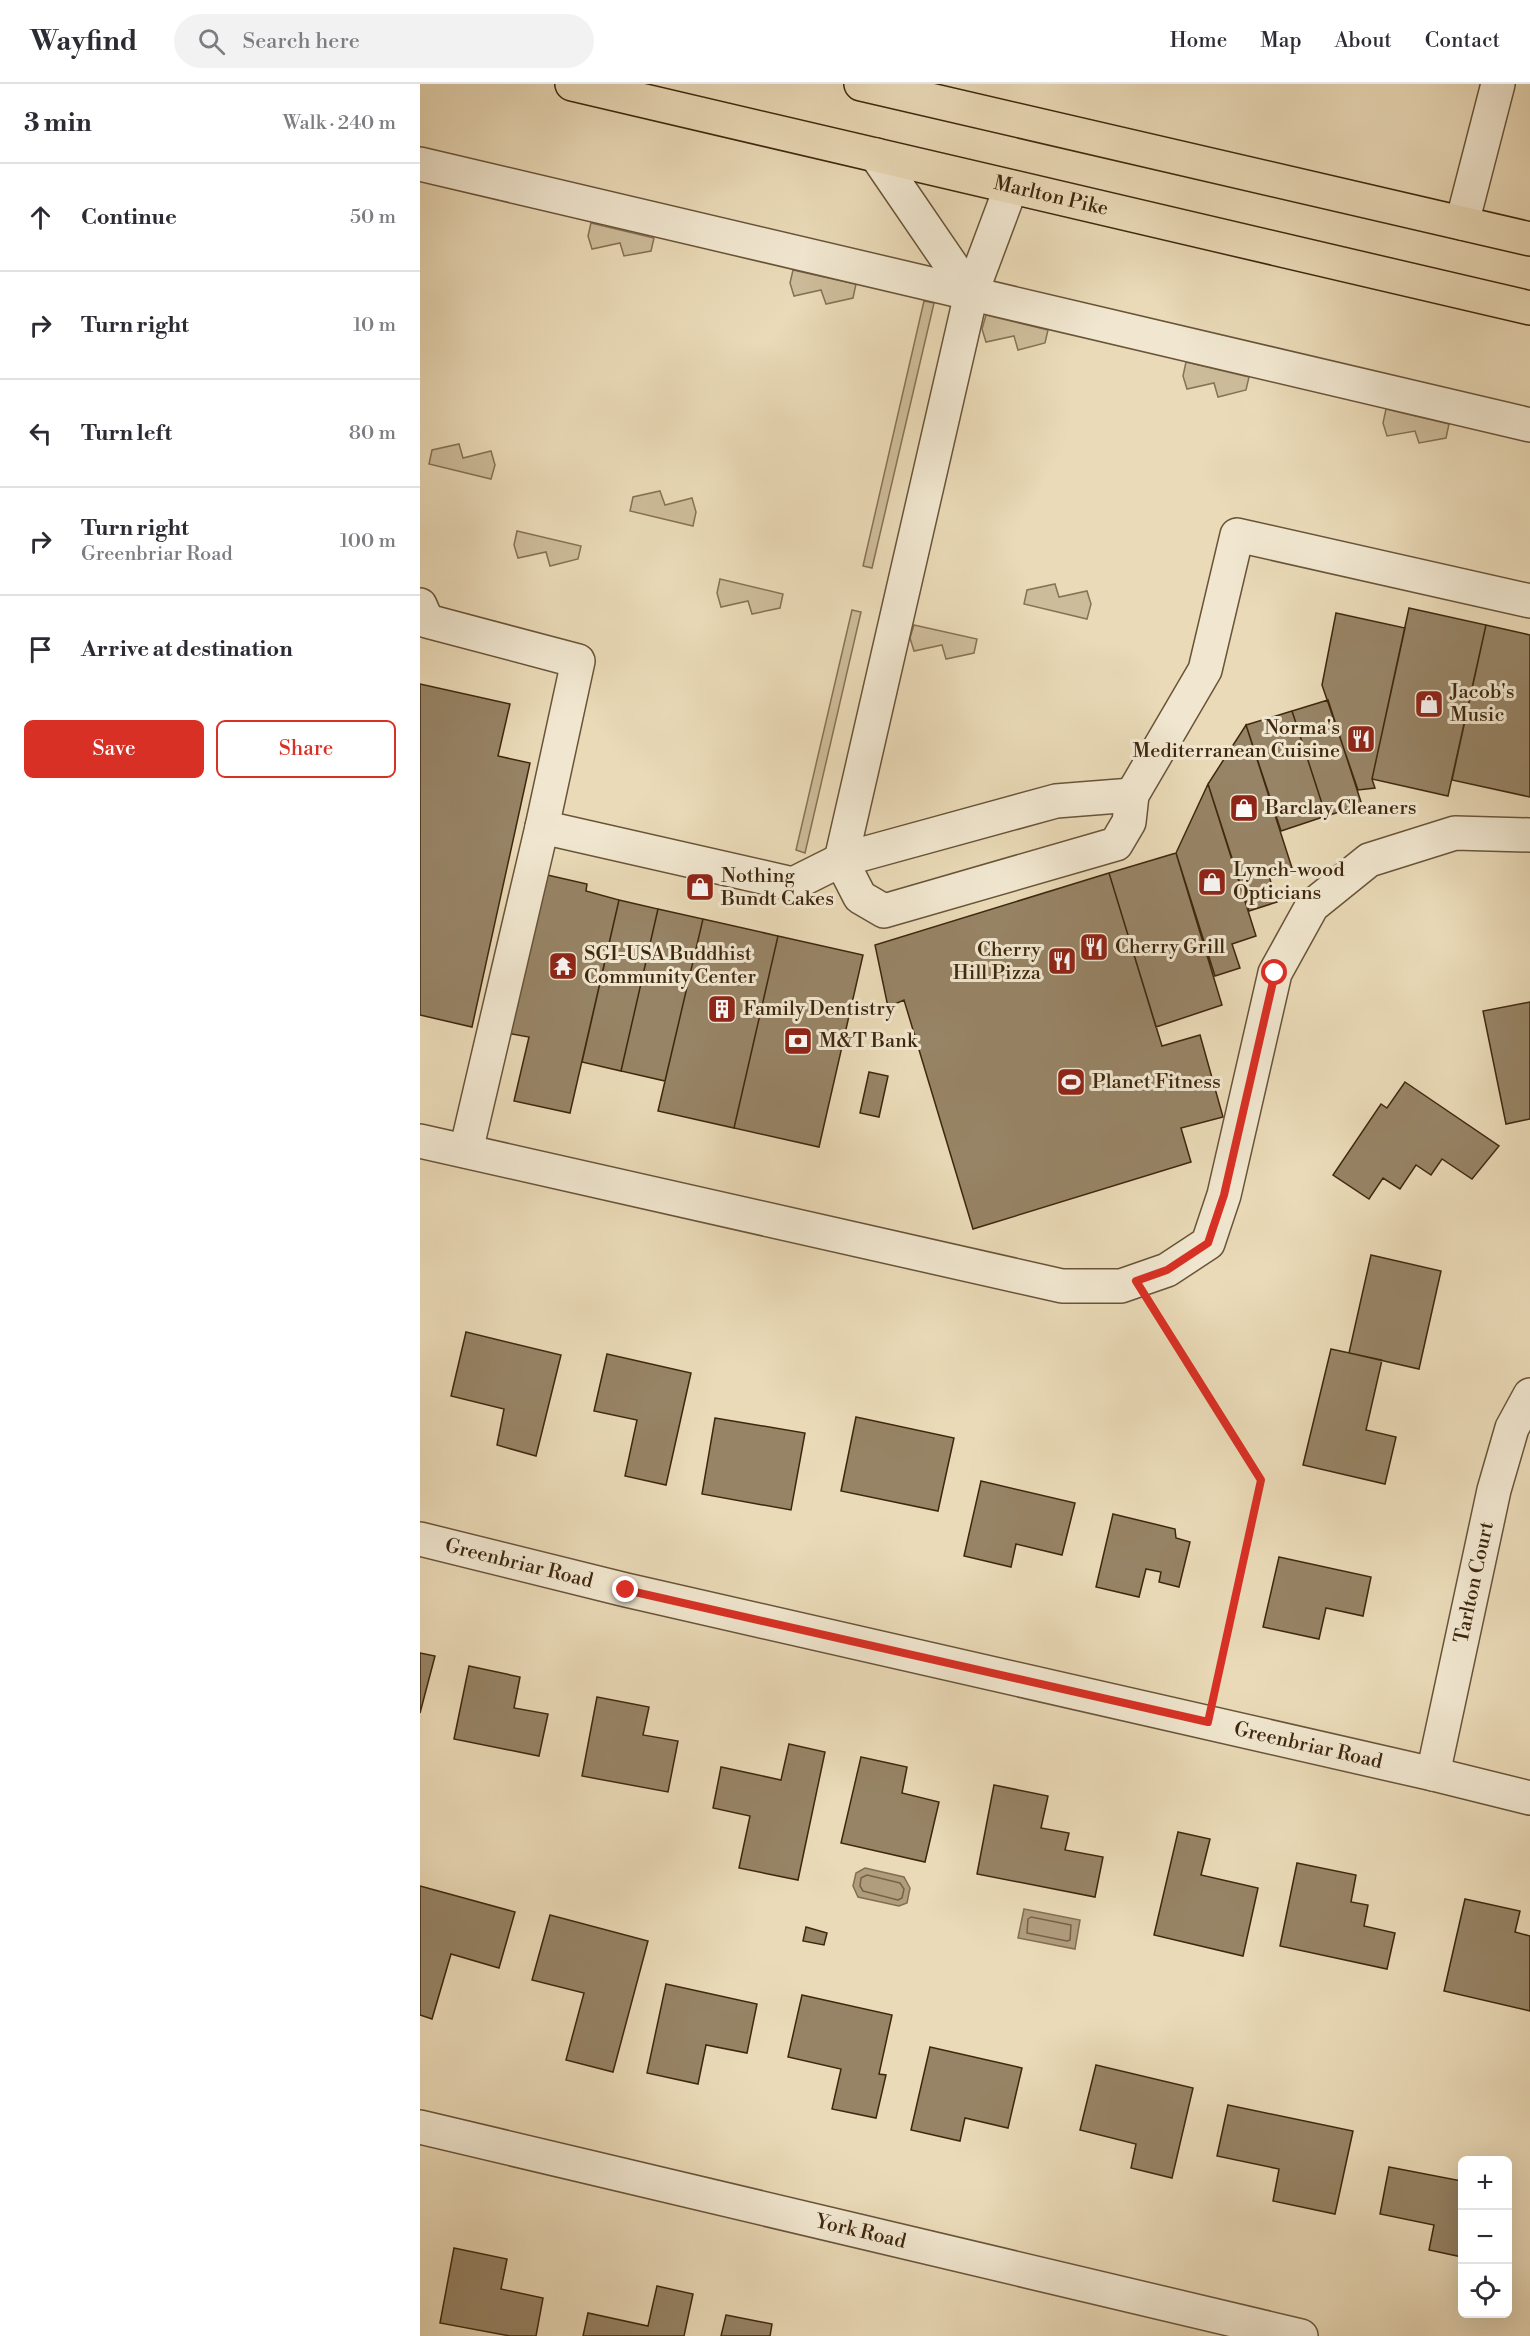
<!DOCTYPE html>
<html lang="en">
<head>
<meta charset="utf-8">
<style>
  :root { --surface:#fff; --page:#f2f2f3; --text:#2b2b33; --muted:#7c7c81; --line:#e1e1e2; --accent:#d93025 }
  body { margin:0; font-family:"Libre Bodoni",serif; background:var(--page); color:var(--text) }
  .controls { position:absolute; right:18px; bottom:18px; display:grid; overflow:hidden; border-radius:9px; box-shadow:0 6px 24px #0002 }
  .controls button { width:54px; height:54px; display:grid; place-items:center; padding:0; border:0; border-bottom:2px solid var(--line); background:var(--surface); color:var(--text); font:30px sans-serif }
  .stop { position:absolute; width:18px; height:18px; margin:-14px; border:4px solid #d93025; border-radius:50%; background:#fff }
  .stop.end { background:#d93025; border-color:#fff; box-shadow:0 2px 6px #0008 }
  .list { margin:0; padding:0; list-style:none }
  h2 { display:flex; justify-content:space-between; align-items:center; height:78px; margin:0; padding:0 24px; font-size:26px }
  h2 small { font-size:20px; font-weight:400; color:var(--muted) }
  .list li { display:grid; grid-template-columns:39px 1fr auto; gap:18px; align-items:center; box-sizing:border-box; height:108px; padding:0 24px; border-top:2px solid var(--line) }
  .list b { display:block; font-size:22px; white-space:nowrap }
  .list p { margin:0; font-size:20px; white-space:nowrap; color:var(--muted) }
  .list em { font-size:20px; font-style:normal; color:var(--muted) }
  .actions { display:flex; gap:12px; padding:18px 24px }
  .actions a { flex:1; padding:14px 0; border:2px solid var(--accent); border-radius:9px; text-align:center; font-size:21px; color:var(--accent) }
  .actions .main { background:var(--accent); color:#fff }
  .icon { flex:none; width:33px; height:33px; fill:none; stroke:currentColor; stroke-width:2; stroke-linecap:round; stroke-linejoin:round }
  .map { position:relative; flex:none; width:1110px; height:2252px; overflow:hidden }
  header { display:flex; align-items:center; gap:36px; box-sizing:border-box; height:84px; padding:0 30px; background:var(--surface); border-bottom:2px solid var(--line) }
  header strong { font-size:28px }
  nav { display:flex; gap:33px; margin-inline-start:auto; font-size:21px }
  .search { width:420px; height:54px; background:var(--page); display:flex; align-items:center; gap:15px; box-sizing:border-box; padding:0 21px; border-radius:33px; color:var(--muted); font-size:22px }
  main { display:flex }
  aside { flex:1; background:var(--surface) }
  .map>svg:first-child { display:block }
  .green { fill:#cdbc9a; stroke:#867254; stroke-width:1.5 }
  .water { fill:#b09d7e; stroke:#826e51; stroke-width:1.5 }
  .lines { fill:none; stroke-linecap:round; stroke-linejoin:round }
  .shore { stroke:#776246; stroke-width:1.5 }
  .building { fill:#978466; stroke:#3e270e; stroke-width:1.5 }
  .minor-casing { stroke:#695438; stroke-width:36 }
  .highway-casing { stroke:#3e270e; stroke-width:36 }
  .path { stroke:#3e270e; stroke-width:4; stroke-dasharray:4.5 3; stroke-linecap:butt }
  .minor { stroke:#f1e7d0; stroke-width:33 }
  .highway { stroke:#eadab7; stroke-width:33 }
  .route { stroke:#d93025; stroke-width:8 }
  .labels { text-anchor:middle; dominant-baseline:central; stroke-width:6; stroke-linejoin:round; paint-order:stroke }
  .street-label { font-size:20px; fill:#3e270e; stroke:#f1e7d0 }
  .poi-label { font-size:20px; fill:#3e270e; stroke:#f1e7d0; text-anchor:start }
</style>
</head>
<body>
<header>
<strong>Wayfind</strong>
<div class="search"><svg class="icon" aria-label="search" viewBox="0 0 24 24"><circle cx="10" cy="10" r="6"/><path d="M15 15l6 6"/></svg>Search here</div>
<nav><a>Home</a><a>Map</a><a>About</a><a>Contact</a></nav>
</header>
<main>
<aside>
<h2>3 min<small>Walk · 240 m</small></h2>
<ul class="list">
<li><svg class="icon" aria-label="ahead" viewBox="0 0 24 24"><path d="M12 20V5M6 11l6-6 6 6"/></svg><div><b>Continue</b></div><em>50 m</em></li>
<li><svg class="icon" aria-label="right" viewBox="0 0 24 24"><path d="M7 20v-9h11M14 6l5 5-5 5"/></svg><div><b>Turn right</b></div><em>10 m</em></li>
<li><svg class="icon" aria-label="left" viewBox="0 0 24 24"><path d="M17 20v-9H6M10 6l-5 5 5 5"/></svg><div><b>Turn left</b></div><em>80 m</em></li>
<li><svg class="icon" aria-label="right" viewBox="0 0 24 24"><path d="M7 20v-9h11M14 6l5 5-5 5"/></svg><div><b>Turn right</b><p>Greenbriar Road</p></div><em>100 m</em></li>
<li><svg class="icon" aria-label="arrive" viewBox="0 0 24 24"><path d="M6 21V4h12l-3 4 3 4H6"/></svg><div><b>Arrive at destination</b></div></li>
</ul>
<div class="actions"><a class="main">Save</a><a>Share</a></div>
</aside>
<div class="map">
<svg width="1110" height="2252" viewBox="0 0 1110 2252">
  <rect width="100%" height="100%" fill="#eadab7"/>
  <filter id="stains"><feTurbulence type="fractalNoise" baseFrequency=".00333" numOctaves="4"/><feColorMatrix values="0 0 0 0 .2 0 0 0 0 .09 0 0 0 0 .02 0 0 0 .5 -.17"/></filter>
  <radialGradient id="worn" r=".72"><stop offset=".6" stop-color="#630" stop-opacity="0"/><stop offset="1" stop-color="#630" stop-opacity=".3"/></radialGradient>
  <path class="green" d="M 171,139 L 234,154 L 231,167 L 204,172 L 200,159 L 172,165 L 168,152 Z
    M 373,186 L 436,200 L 433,214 L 406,220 L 401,206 L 374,212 L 370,199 Z
    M 504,217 L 514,219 L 452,484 L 443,482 Z
    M 566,231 L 628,246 L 625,259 L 598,266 L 594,252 L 566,258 L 562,245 Z
    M 766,278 L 829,293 L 826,306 L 798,313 L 794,299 L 767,305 L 763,292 Z
    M 966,325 L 1029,340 L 1026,354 L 999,359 L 995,347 L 967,352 L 963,339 Z
    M 39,360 L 43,374 L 71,367 L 75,381 L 71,395 L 9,380 L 12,366 Z
    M 240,407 L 245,421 L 272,414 L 276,428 L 273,442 L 210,427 L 213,413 Z
    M 97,447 L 161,462 L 158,475 L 130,482 L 126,468 L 98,474 L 94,461 Z
    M 300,495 L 363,510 L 360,524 L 332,530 L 328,517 L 301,523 L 297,509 Z
    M 635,500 L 639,513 L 667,507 L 671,520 L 667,535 L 604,520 L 607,506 Z
    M 432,526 L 441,528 L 385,769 L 376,766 Z
    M 494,541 L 557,555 L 554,569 L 526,575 L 522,561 L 494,567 L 490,554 Z"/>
  <path class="water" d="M 445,1784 L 484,1793 L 490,1804 L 487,1819 L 479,1822 L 438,1813 L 433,1802 L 436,1789 Z
    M 604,1825 L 660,1836 L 655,1865 L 598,1854 Z"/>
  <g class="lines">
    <path class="shore" d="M 447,1791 L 480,1799 L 484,1805 L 482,1814 L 478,1816 L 443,1807 L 440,1802 L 441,1794 Z
      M 611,1833 L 651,1841 L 650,1856 L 647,1857 L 607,1849 L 608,1835 Z"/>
  </g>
  <path class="building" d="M 989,524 L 1066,541 L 1028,712 L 952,695 Z
    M 916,529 L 985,544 L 952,695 L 955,704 L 938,706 L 902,601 Z
    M 1066,541 L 1110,551 L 1110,713 L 1032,696 Z
    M 0,600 L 90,620 L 78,672 L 110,679 L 52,943 L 0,931 Z
    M 908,616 L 942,721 L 906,732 L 872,627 Z
    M 872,627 L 906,732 L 861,747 L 826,641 Z
    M 826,641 L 872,784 L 849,792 L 857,818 L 829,827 L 788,700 Z
    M 788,700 L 836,852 L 812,860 L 820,884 L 795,892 L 756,769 Z
    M 756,769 L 802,921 L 736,943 L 689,789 Z
    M 689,789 L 742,962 L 780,951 L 803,1033 L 761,1044 L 771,1078 L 553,1145 L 484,916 L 468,923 L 455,861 Z
    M 123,790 L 167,800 L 166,807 L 199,816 L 150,1029 L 94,1017 L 109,953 L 87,949 Z
    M 199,816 L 238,825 L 201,987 L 162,978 Z
    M 238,825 L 283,835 L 245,997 L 201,987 Z
    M 283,835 L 358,852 L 314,1044 L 238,1027 Z
    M 358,852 L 443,871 L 399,1063 L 314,1044 Z
    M 1110,918 L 1110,1035 L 1086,1040 L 1063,927 Z
    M 449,988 L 468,992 L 459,1033 L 440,1029 Z
    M 985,998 L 1079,1062 L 1052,1095 L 1022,1075 L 1011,1091 L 996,1081 L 980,1105 L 963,1094 L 949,1115 L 913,1091 L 961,1020 L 967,1024 Z
    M 951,1171 L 1021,1187 L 999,1285 L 929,1269 Z
    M 46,1248 L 141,1271 L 116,1372 L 77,1361 L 84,1325 L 31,1312 Z
    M 911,1265 L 962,1276 L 946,1346 L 976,1353 L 965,1400 L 883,1381 Z
    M 187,1270 L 271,1289 L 246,1401 L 205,1392 L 217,1336 L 174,1327 Z
    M 436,1333 L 534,1354 L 518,1427 L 421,1407 Z
    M 295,1334 L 385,1349 L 371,1426 L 282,1410 Z
    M 561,1397 L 655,1419 L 642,1471 L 596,1460 L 591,1483 L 544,1472 Z
    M 693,1430 L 755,1445 L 756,1454 L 770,1458 L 759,1503 L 739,1498 L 741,1488 L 726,1485 L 719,1513 L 676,1503 Z
    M 859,1473 L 951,1493 L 943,1532 L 906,1524 L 899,1555 L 843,1543 Z
    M 0,1569 L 15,1572 L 0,1629 Z
    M 49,1582 L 100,1593 L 94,1624 L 128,1630 L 119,1672 L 34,1655 Z
    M 177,1613 L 229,1623 L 223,1651 L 258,1657 L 248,1708 L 162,1692 Z
    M 369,1660 L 405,1668 L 378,1796 L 319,1784 L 330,1732 L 293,1724 L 301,1683 L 361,1696 Z
    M 441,1673 L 487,1683 L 482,1709 L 519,1718 L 505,1778 L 421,1759 Z
    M 574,1701 L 628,1712 L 621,1744 L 649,1749 L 645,1766 L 683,1773 L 675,1813 L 557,1790 Z
    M 758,1748 L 790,1755 L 781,1791 L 838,1804 L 823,1872 L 734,1851 Z
    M 877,1779 L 936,1791 L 931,1818 L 948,1821 L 944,1842 L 975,1849 L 967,1885 L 860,1862 Z
    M 0,1802 L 95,1828 L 79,1884 L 31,1870 L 12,1935 L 0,1931 Z
    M 1045,1815 L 1100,1827 L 1095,1848 L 1110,1852 L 1110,1927 L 1024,1907 Z
    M 130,1831 L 228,1857 L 193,1988 L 146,1976 L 164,1909 L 112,1896 Z
    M 386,1843 L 407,1849 L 404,1861 L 383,1857 Z
    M 246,1900 L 337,1920 L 327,1969 L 286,1961 L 278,2000 L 227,1989 Z
    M 382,1911 L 472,1931 L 459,1990 L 466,1991 L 456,2034 L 412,2025 L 421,1985 L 368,1973 Z
    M 510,1963 L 602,1984 L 588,2044 L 545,2034 L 540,2057 L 491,2046 Z
    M 676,1981 L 773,2004 L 752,2094 L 711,2084 L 716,2060 L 660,2046 Z
    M 808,2021 L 933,2047 L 915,2130 L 853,2117 L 859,2085 L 797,2072 Z
    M 969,2083 L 1042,2097 L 1042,2173 L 1009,2166 L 1014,2141 L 960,2130 Z
    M 34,2164 L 87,2175 L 81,2205 L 123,2214 L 116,2252 L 90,2252 L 20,2239 Z
    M 237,2202 L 273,2210 L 264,2252 L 163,2252 L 168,2229 L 228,2242 Z
    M 306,2231 L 352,2240 L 350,2252 L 301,2252 Z"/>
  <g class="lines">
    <g class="minor-casing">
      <g id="minor">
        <path d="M 456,71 L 551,210"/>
        <path d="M 0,80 L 1110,341"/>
        <path d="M 591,103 L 551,210 L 421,776 L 636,717 L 712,711"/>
        <path d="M 1042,139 L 1078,0"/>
        <path d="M 0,521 L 7,537 L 158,577 L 122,743 L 373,800 L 421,776 L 440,813 L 464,827 L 696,760 L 709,738 L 712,711 L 785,586 L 817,451 L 1110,517"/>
        <path d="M 0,1057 L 642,1202 L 701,1202 L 747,1186 L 788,1159 L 804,1111 L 855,889 L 892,822 L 949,776 L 1035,749 L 1110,751"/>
        <path d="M 46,1067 L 122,743"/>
        <path id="s1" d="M 0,1455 L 206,1506 L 1013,1690 L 1110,1714"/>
        <path id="s2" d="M 1013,1690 L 1074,1406 L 1092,1344 L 1110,1311"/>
        <path id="s3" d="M 0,2043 L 881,2252"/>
      </g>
    </g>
    <g class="highway-casing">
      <g id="highway">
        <path id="s4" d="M 152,0 L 1110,224"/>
        <path d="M 441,0 L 1110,155"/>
      </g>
    </g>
    <path class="path" d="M 736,1228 L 841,1396 L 796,1602"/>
    <use href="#minor" class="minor"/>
    <use href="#highway" class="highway"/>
  </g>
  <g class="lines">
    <path class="route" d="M 206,1506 L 788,1638 L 841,1396 L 716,1197 L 747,1186 L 788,1159 L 804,1111 L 855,889"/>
  </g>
  <defs>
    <g id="shop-square" transform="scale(1.5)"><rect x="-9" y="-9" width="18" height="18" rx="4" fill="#8f2418" stroke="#f1e7d0"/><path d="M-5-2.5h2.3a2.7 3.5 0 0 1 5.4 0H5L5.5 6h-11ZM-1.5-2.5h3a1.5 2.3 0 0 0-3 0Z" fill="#fff"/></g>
    <g id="restaurant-square" transform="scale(1.5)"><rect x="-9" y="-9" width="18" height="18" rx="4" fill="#8f2418" stroke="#f1e7d0"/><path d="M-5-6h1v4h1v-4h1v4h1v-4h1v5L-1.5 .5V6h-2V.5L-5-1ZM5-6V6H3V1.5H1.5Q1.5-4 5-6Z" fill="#fff"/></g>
    <g id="temple-square" transform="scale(1.5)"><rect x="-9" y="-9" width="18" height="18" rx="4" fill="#8f2418" stroke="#f1e7d0"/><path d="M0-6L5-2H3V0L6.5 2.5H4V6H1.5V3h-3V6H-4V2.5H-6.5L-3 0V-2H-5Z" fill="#fff"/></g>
    <g id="building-square" transform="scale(1.5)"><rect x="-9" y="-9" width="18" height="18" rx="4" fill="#8f2418" stroke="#f1e7d0"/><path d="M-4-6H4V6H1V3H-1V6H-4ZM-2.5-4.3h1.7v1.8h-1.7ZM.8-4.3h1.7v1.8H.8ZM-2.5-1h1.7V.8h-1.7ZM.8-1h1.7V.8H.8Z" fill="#fff"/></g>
    <g id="bank-square" transform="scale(1.5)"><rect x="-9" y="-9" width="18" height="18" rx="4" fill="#8f2418" stroke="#f1e7d0"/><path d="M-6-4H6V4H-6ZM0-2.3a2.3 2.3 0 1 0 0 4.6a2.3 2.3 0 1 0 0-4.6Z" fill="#fff"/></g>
    <g id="stadium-square" transform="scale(1.5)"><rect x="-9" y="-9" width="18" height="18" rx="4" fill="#8f2418" stroke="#f1e7d0"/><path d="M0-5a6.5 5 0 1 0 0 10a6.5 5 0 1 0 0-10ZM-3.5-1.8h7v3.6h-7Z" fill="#fff"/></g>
  </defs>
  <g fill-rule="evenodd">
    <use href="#shop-square" x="1009" y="620"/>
    <use href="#restaurant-square" x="941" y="655"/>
    <use href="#shop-square" x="824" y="724"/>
    <use href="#shop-square" x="792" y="798"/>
    <use href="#shop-square" x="280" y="803"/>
    <use href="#restaurant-square" x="674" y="863"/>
    <use href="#restaurant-square" x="642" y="877"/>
    <use href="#temple-square" x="143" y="882"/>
    <use href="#building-square" x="302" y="925"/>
    <use href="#bank-square" x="378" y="957"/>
    <use href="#stadium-square" x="651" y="998"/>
  </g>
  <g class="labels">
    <g class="street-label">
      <text stroke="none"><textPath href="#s4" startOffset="492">Marlton Pike</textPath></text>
      <text stroke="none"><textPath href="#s1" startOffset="102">Greenbriar Road</textPath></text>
      <text stroke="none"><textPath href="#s2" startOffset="196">Tarlton Court</textPath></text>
      <text stroke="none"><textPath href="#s1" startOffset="912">Greenbriar Road</textPath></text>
      <text stroke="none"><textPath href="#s3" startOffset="453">York Road</textPath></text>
    </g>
    <g class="poi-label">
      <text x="1030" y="608">Jacob's<tspan x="1030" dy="23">Music</tspan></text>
      <text x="920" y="644" text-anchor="end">Norma's<tspan x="920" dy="23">Mediterranean Cuisine</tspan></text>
      <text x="845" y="724">Barclay Cleaners</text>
      <text x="813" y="786">Lynch-wood<tspan x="813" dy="23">Opticians</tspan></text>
      <text x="301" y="792">Nothing<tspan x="301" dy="23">Bundt Cakes</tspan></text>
      <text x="695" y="863">Cherry Grill</text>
      <text x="621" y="866" text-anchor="end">Cherry<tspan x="621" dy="23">Hill Pizza</tspan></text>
      <text x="164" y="870">SGI-USA Buddhist<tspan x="164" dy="23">Community Center</tspan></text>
      <text x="323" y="925">Family Dentistry</text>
      <text x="399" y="957">M&amp;T Bank</text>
      <text x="672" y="998">Planet Fitness</text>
    </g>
  </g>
  <rect width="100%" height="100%" filter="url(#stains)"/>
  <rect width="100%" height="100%" fill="url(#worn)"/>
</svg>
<div class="controls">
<button>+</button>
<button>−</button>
<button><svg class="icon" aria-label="locate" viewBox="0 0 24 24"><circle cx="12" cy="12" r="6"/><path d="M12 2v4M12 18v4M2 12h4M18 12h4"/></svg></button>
</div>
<div class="stop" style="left:855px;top:889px"></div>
<div class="stop end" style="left:206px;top:1506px"></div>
</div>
</main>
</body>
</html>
